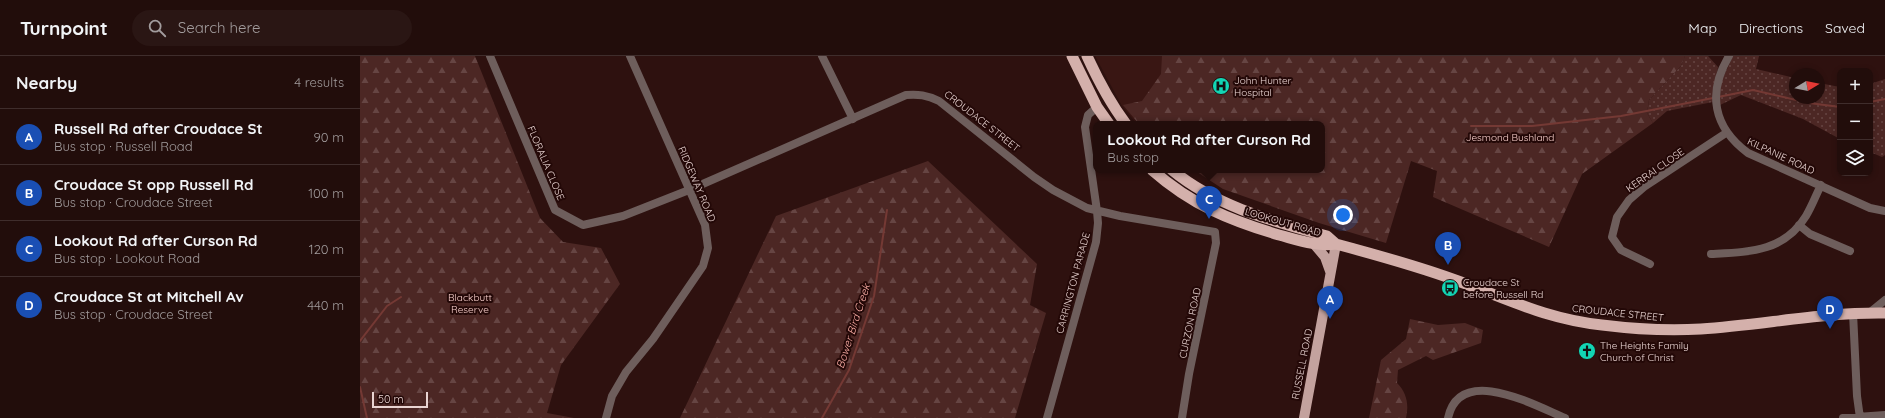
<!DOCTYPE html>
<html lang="en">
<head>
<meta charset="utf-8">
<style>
  :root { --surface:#220d0b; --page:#2a1614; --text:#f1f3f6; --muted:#a29c9d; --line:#3f2d2c; --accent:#0f766e }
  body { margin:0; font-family:Quicksand,sans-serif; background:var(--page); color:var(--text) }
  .controls { position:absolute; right:12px; top:12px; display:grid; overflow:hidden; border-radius:8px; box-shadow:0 2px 6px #0003 }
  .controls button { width:36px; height:36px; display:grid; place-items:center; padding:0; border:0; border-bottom:1px solid var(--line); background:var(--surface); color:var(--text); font:20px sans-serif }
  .compass { position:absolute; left:1429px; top:12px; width:36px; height:36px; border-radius:50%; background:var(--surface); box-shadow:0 2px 6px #0003; rotate:80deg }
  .scale { position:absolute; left:12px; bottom:10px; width:56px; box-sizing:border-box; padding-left:4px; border:2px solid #e9d4d2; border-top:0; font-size:11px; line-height:14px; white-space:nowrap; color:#e9d4d2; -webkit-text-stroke:3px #230807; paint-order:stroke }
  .you { position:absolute; left:983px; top:159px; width:14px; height:14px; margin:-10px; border:3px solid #fff; border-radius:50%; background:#1a73e8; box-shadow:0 0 0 6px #1a73e833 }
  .badge { display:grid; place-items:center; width:26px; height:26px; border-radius:50%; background:var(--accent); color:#fff; font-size:13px; font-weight:700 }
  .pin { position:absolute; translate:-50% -33px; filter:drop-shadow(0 1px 2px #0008) }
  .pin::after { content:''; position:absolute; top:21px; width:14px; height:12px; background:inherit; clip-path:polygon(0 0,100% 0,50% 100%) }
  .popup { position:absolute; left:733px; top:65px; width:232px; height:52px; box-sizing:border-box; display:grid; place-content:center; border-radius:8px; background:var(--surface); filter:drop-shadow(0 1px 3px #0005); font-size:13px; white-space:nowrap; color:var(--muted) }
  .popup b { font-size:15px; color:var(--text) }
  .popup::after { content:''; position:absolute; left:50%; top:100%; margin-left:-8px; border:8px solid transparent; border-top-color:var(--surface) }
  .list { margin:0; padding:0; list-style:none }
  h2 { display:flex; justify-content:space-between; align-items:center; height:52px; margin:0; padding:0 16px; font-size:17px }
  h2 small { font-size:13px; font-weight:400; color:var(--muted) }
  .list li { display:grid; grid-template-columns:26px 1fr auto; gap:12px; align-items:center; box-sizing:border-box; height:56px; padding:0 16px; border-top:1px solid var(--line) }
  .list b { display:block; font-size:15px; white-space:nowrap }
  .list p { margin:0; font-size:13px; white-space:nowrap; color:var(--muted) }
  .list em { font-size:13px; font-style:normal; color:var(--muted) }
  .icon { flex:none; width:22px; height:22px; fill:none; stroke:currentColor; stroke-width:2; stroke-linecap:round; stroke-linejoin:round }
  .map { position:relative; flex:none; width:1525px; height:362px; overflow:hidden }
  header { display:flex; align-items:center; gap:24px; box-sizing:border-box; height:56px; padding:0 20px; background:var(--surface); border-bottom:1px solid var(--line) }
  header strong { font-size:19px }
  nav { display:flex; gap:22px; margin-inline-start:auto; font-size:14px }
  .search { width:280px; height:36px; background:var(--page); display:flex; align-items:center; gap:10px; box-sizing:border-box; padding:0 14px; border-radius:22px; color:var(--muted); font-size:15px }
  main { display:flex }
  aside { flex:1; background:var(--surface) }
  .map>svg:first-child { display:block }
  .built { fill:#391613 }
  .forest { fill:url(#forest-firs) }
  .park { fill:url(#park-dots) }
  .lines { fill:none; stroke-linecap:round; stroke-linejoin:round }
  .stream { stroke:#743934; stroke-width:2 }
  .minor { stroke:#6e5e5c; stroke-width:8 }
  .primary { stroke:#c3a29e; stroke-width:10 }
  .trunk { stroke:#d4b0ab; stroke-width:11 }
  .labels { text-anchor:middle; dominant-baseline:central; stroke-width:4; stroke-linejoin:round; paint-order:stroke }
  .poi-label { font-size:10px; fill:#e9d4d2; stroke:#230807; text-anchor:start }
  .street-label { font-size:10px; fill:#e9d4d2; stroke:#230807 }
  .park-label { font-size:10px; fill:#f7cfcb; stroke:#230807 }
  .water-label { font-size:11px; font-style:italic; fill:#fbaea6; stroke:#230807 }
</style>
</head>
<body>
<header>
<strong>Turnpoint</strong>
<div class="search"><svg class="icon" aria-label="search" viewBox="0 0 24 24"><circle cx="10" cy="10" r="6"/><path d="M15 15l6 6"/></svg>Search here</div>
<nav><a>Map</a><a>Directions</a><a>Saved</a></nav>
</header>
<main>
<aside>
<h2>Nearby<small>4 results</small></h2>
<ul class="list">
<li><span class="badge" style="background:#1a4fb4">A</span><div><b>Russell Rd after Croudace St</b><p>Bus stop · Russell Road</p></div><em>90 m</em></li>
<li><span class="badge" style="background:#1a4fb4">B</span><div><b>Croudace St opp Russell Rd</b><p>Bus stop · Croudace Street</p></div><em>100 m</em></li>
<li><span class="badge" style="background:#1a4fb4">C</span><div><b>Lookout Rd after Curson Rd</b><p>Bus stop · Lookout Road</p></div><em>120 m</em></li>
<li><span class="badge" style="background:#1a4fb4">D</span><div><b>Croudace St at Mitchell Av</b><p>Bus stop · Croudace Street</p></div><em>440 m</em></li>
</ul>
</aside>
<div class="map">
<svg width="1525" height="362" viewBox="0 0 1525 362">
  <defs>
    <pattern id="forest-firs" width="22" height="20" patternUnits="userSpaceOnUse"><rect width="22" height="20" fill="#4c2724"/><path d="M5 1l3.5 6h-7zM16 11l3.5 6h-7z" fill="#664543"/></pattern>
    <pattern id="park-dots" width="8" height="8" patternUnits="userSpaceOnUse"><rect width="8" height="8" fill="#4c2724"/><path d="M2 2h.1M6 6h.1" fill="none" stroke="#664543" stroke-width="1.8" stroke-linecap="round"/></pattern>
  </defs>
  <rect width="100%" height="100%" fill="#2e110f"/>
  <path class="built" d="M 735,0 L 975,0 L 935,68 L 777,68 L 762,50 Z"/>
  <path class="forest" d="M 0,0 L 115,0 L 180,162 L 203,186 L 241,192 L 260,228 L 201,309 L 187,357 L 214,362 L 0,362 Z
    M 802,0 L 1325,0 L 1321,10 L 1289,44 L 1287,57 L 1293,67 L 1222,118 L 1189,191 L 1073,141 L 1077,115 L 1051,105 L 1026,187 L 959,167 L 863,133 L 834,114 L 962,114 L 962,68 L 779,68 L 763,49 L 782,45 L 801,18 Z
    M 568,105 L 677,208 L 670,249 L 686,257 L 655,362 L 320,362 L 416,160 Z
    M 1050,263 L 1078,269 L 1105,267 L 1123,274 L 1121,287 L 1073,304 L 1066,300 L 1038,314 L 1037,327 C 1047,337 1049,349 1046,362 L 1009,362 L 1021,304 L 1046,283 Z"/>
  <path class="park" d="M 1325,0 L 1348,0 L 1358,11 L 1353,34 L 1353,46 L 1307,55 L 1293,67 L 1287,57 L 1289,44 L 1321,10 Z
    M 1373,0 L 1399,0 L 1396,13 L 1435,22 L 1435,42 L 1459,42 L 1459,27 L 1480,31 L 1480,83 L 1443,63 L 1381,39 L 1360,49 L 1360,28 Z
    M 1525,23 L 1525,99 L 1522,101 L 1510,96 L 1510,28 Z"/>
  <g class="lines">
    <path class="stream" d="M 1358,41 L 1393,34 L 1449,47 L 1480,51
      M 1510,46 L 1525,43
      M 1111,70 L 1172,70 L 1261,60 L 1353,42
      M 0,285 L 27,250 L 41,241
      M 0,331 L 7,362
      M 462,362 L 489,314 L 514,240 L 527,154"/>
    <path class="minor" d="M 130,0 L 195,154 L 223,169 L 263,160 L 329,134 L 546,39 C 558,38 567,39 579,45 L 674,121 L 693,134 L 727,152 L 760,160 L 855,176 L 856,187 L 829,318 L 822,362
      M 462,0 L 493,63
      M 1369,0 C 1347,37 1353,71 1388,97 L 1510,152 L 1525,155
      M 1439,169 L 1450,178 L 1490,195
      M 1351,198 C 1389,196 1424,196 1446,160 C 1452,150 1456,139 1461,129
      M 1290,208 L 1261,194 L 1252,181 L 1257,161 L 1269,144 L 1284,131 L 1366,77
      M 1493,257 L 1497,340 L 1500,362
      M 1509,257 L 1525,244
      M 246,362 L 252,340 L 266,316 L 293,283 L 343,210 L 348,192 L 345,169 L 270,0
      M 687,362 L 736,186 L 738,167 L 737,155 L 725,71 L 728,59 L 737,51
      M 1088,362 C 1100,308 1174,349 1205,362
      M 1483,362 L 1525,359"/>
    <path class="primary" d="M 954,188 L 965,201 L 970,215
      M 944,362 L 976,188"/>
    <path class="trunk" d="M 712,0 L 737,51 L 749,68
      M 727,0 C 738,24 750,47 766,68
      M 792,114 C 832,149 869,164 919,179 C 938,184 957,191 976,188 C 1017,199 1058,210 1098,225 C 1148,243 1186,263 1242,269 C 1274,273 1309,275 1341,273 C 1403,269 1463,256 1525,257
      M 812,114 C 857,151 913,165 967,180 L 976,188"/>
  </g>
  <defs>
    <g id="hospital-disc" transform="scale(0.9)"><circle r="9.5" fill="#12d5b4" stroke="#230807"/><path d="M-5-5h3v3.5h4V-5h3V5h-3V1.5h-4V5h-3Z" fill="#111"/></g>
    <g id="bus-disc" transform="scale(0.9)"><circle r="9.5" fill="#12d5b4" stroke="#230807"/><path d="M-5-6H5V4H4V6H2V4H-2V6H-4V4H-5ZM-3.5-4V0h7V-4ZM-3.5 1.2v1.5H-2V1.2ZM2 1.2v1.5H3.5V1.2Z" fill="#111"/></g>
    <g id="church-disc" transform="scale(0.9)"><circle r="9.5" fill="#12d5b4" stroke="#230807"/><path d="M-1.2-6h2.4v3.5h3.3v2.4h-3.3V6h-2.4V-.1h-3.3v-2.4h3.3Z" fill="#111"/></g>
  </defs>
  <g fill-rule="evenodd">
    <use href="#hospital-disc" x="861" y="30"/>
    <use href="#bus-disc" x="1090" y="232"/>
    <use href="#church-disc" x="1227" y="295"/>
  </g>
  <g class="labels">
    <g class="poi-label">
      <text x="874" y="24">John Hunter<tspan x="874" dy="12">Hospital</tspan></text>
      <text x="1103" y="226">Croudace St<tspan x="1103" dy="12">before Russell Rd</tspan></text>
      <text x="1240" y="289">The Heights Family<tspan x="1240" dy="12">Church of Christ</tspan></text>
    </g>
    <g class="street-label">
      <text transform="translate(622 65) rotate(38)">CROUDACE STREET</text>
      <text transform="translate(1421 100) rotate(25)">KILPANIE ROAD</text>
      <text transform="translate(186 107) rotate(67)">FLORALIA CLOSE</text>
      <text transform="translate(1295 114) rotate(-35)">KERRAI CLOSE</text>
      <text transform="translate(337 128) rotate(67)">RIDGEWAY ROAD</text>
      <text transform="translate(923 166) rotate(16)">LOOKOUT ROAD</text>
      <text transform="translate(713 227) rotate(-75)">CARRINGTON PARADE</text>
      <text transform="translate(1258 257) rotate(6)">CROUDACE STREET</text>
      <text transform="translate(830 267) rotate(-78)">CURZON ROAD</text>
      <text transform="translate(942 308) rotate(-79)">RUSSELL ROAD</text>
    </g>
    <g class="park-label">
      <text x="1150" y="81">Jesmond Bushland</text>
      <text x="110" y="241">Blackbutt<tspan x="110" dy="12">Reserve</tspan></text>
    </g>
    <g class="water-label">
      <text transform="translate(493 270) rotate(-72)">Bower Bird Creek</text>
    </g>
  </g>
</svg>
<div class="controls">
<button>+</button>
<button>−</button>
<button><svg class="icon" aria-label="layers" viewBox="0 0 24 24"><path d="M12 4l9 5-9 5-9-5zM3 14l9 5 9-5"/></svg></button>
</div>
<svg class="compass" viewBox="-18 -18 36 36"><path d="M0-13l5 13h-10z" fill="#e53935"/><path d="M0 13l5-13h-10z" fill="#a29c9d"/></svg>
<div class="scale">50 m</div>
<div class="you"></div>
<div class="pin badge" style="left:970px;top:263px;background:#1a4fb4">A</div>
<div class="pin badge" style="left:1088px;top:209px;background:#1a4fb4">B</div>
<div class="pin badge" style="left:849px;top:163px;background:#1a4fb4">C</div>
<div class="popup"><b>Lookout Rd after Curson Rd</b>Bus stop</div>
<div class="pin badge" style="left:1470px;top:273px;background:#1a4fb4">D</div>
</div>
</main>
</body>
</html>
